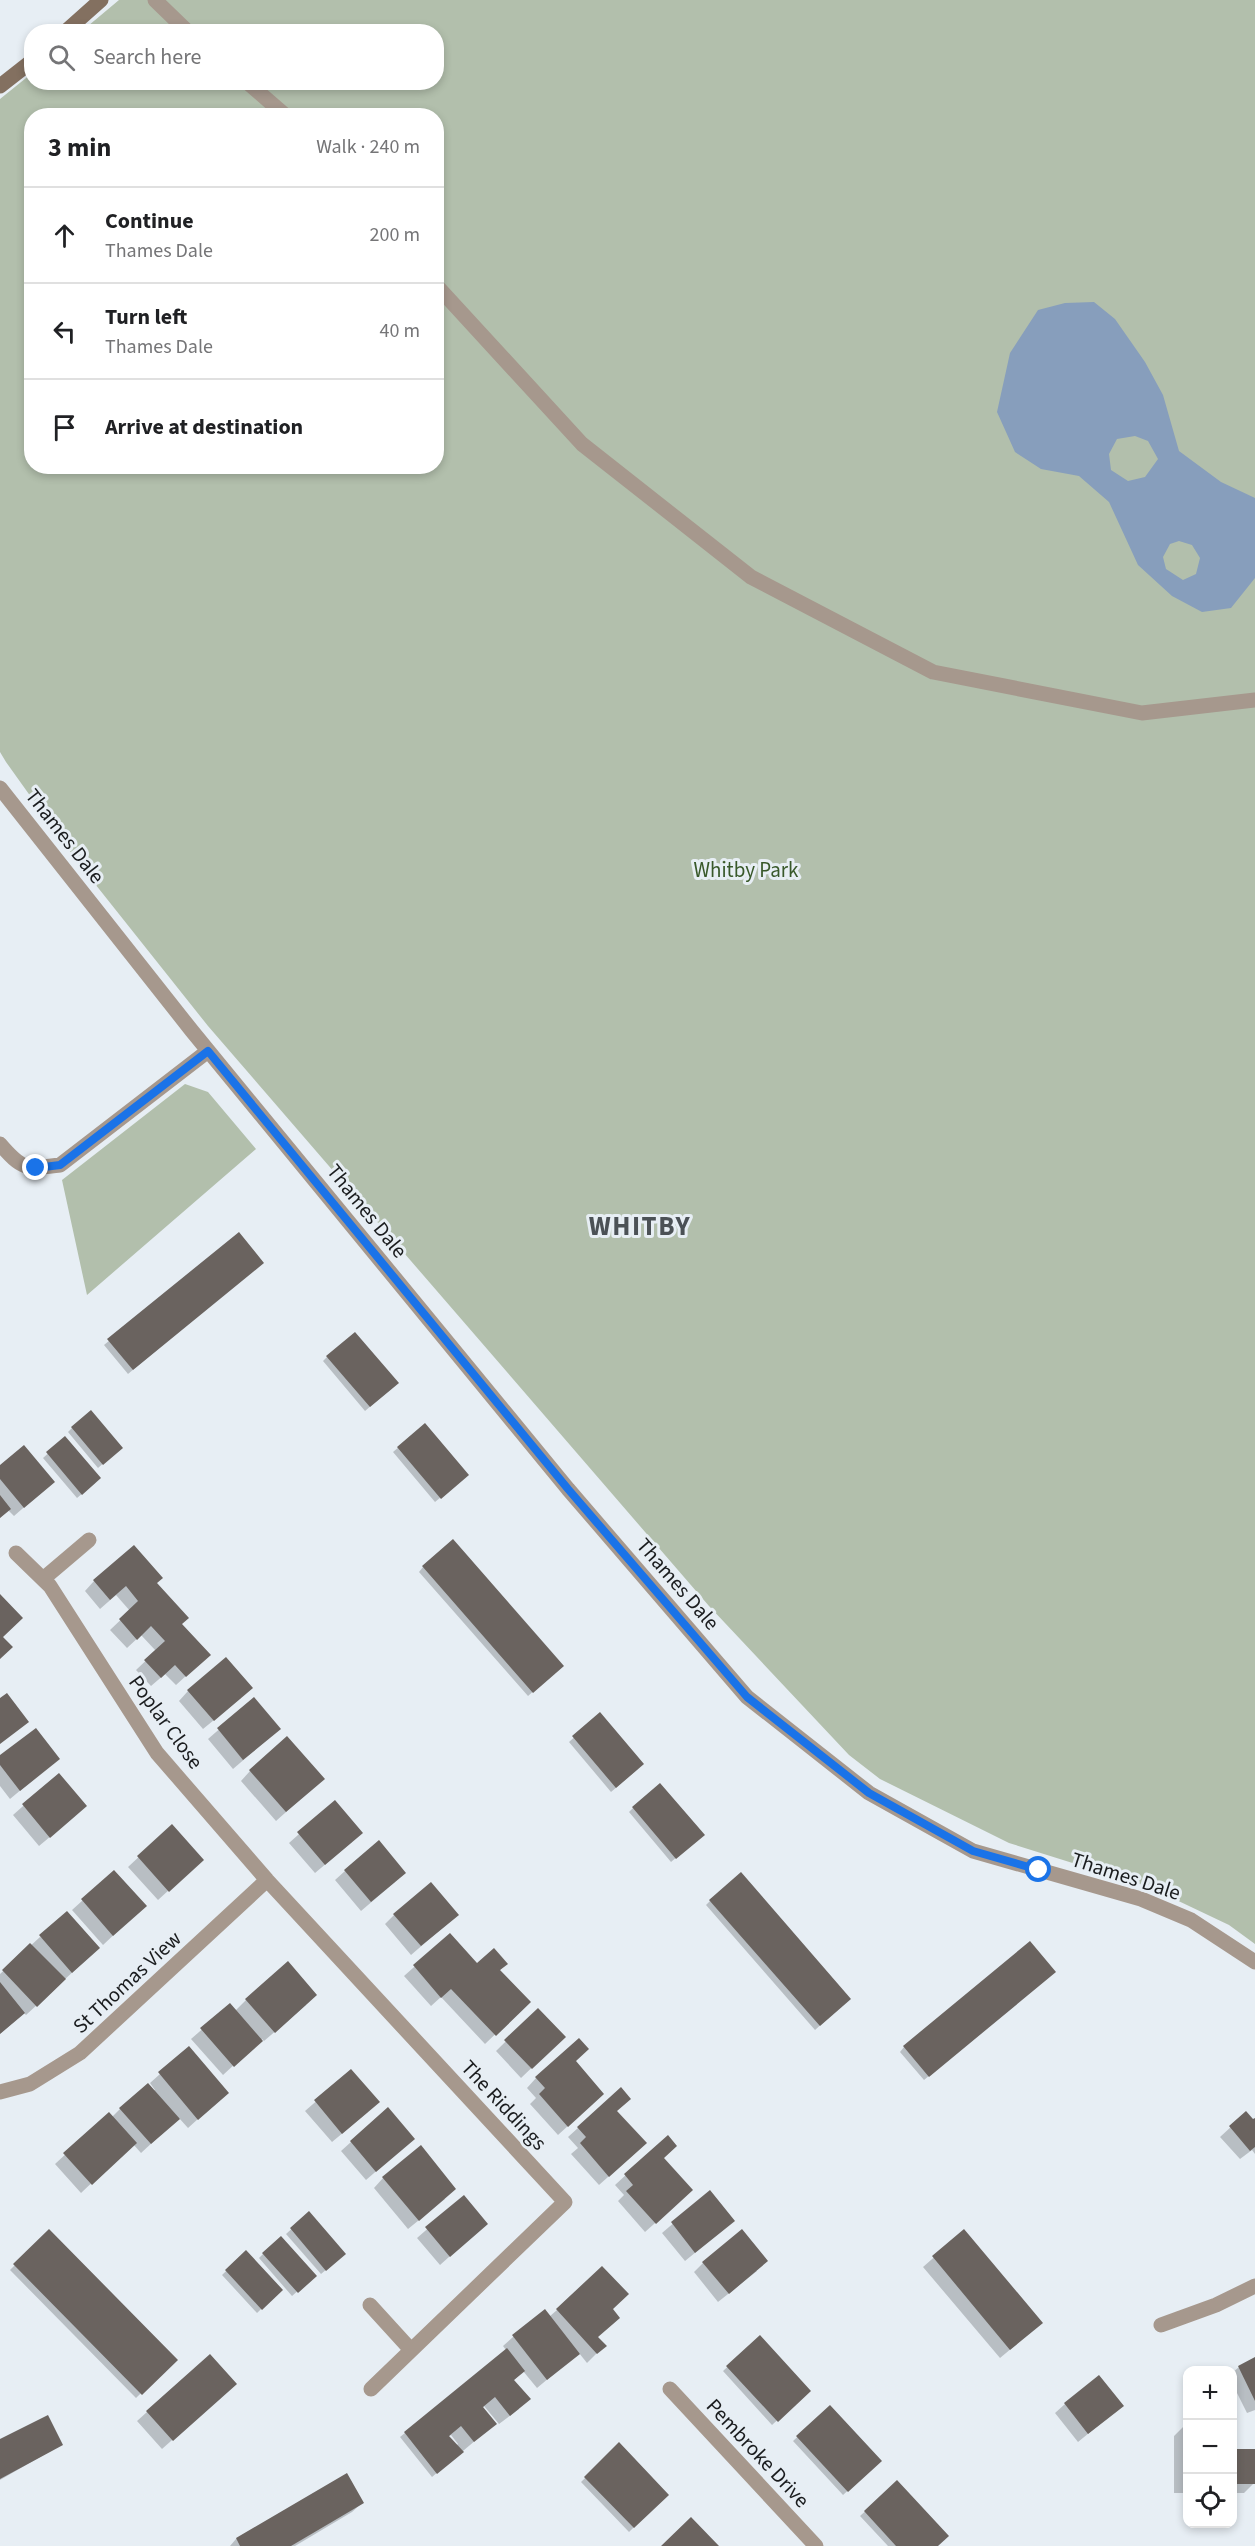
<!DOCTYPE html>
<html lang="en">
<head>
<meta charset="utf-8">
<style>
  :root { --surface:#fff; --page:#f2f2f2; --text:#202124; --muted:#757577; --line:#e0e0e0 }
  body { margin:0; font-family:"Source Sans 3",sans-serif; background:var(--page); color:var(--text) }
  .controls { position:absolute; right:18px; bottom:18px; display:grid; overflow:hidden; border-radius:12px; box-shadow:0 3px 9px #0003 }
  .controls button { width:54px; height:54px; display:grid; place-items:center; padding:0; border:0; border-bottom:2px solid var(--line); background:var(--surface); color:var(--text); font:30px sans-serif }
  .stop { position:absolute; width:18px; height:18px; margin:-14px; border:4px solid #1a73e8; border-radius:50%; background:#fff }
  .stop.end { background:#1a73e8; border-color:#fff; box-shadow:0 2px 6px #0008 }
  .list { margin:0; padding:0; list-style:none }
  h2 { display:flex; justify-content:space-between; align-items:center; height:78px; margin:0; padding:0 24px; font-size:26px }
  h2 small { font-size:20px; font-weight:400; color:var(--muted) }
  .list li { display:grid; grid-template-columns:39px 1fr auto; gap:18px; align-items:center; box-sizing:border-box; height:96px; padding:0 24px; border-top:2px solid var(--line) }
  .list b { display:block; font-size:22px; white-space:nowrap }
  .list p { margin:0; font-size:20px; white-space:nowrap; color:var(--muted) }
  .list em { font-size:20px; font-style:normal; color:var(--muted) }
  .icon { flex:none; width:33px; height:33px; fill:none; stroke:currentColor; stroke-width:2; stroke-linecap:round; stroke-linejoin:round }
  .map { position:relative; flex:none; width:1255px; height:2546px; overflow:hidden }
  .search { position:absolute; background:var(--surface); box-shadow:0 3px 9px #0003; left:24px; top:24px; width:420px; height:66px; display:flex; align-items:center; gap:15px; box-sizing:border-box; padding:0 21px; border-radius:24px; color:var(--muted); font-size:22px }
  .panel { position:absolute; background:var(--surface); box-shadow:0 3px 9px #0003; left:24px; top:108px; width:420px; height:366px; border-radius:24px }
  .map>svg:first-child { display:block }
  .green { fill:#b2bfac; fill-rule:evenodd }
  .water { fill:#879ebc; fill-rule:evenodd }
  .shadow { fill:#0003; fill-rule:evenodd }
  .building { fill:#6a635f }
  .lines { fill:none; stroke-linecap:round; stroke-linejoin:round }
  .lane { stroke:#a6988d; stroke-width:15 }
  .street { stroke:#a6988d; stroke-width:15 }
  .secondary { stroke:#837060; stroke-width:15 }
  .route { stroke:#1a73e8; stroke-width:8 }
  .labels { text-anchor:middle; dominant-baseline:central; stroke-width:6; stroke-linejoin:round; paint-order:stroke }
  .street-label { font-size:21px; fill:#1a1c1e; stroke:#e7eef4 }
  .park-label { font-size:21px; fill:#39592b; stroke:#e7eef4 }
  .district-label { font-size:27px; font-weight:bold; letter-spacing:1.5px; fill:#4b5156; stroke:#e7eef4 }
</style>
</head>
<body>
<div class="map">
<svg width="1255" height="2546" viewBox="0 0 1255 2546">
  <rect width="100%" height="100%" fill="#e7eef4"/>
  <path class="green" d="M 119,0 L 1255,0 L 1255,1944 L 1229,1925 L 1149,1887 L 1009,1843 L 880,1779 L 849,1755 L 709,1606 L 208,1026 L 76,860 L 6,762 L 0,752 L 0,99 L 31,74 L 32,82 L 436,82 L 436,32 L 82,31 ZM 32,116 L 436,116 L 436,466 L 32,466 Z
    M 185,1084 L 208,1092 L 256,1149 L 87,1295 L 62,1180 Z"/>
  <path class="water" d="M 1094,302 L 1115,319 L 1145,362 L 1163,395 L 1179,451 L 1221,482 L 1255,498 L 1255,578 L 1231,608 L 1202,612 L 1172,596 L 1138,565 L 1109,502 L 1079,476 L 1041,469 L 1015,452 L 997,412 L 1010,353 L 1038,310 L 1065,303 ZM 1135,436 L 1148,441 L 1158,459 L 1145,477 L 1128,481 L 1111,470 L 1109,454 L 1117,439 ZM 1179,541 L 1192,545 L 1200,558 L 1196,574 L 1183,580 L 1166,569 L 1163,557 L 1170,544 Z"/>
  <path class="shadow" d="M 239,1234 L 257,1267 L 128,1374 L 104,1345 Z
    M 327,1357 L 392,1388 L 365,1411 L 323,1361 Z
    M 425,1425 L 463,1479 L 435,1502 L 393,1452 Z
    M 72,1428 L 116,1452 L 98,1468 L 68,1432 Z
    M 65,1438 L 95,1483 L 77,1498 L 43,1458 Z
    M 0,1467 L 53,1482 L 14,1516 L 8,1510 L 0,1518 Z
    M 423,1567 L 557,1670 L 528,1696 L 419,1572 Z
    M 94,1581 L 156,1583 L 180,1624 L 199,1664 L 176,1685 L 165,1674 L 151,1686 L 136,1670 L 156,1651 L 141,1635 L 127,1648 L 110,1630 L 130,1611 L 116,1595 L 100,1609 L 85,1591 Z
    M 188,1691 L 241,1698 L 203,1729 L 179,1701 Z
    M 254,1699 L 269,1738 L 233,1769 L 208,1739 Z
    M 600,1714 L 638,1769 L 611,1792 L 569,1742 Z
    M 0,1757 L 58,1759 L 10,1799 L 0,1786 Z
    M 250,1771 L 313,1788 L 276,1821 L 241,1781 Z
    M 58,1775 L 75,1816 L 39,1846 L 13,1815 Z
    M 335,1802 L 352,1842 L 315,1873 L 289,1843 Z
    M 633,1808 L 698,1839 L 671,1862 L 629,1812 Z
    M 172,1826 L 192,1869 L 158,1900 L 128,1867 Z
    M 345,1871 L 395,1882 L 361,1911 L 335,1880 Z
    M 114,1872 L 135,1915 L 103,1945 L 72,1910 Z
    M 710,1901 L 845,2003 L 815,2030 L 706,1905 Z
    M 394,1915 L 447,1924 L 411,1955 L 385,1924 Z
    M 450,1935 L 477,1965 L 506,1964 L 499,1971 L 529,2002 L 485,2044 L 441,1997 L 431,2006 L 404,1976 Z
    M 40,1937 L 88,1958 L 26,2015 L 24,2013 L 0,2034 L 0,1974 Z
    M 1049,1977 L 924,2080 L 900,2052 L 904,2047 Z
    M 246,2000 L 306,2005 L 264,2041 L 262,2039 L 223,2075 L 191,2039 L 230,2005 L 235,2011 Z
    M 538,2010 L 564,2037 L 521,2078 L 496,2051 Z
    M 189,2048 L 219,2100 L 188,2128 L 179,2118 L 141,2153 L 133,2144 L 81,2193 L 55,2164 L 109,2114 L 112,2117 L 120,2109 L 155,2090 L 150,2083 Z
    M 574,2062 L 593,2103 L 558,2135 L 530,2104 L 536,2098 L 527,2088 L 536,2078 Z
    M 351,2071 L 368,2112 L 332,2142 L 305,2111 Z
    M 621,2089 L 615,2112 L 635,2153 L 599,2185 L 571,2154 L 578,2148 L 568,2137 Z
    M 1246,2113 L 1253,2121 L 1255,2120 L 1255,2154 L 1252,2150 L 1240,2159 L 1220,2137 Z
    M 667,2137 L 662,2158 L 681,2200 L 645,2232 L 618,2201 L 624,2195 L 615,2185 Z
    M 351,2142 L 403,2148 L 366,2180 L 341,2151 Z
    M 383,2178 L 445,2199 L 408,2229 L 374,2188 Z
    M 710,2192 L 723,2230 L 685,2261 L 662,2233 Z
    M 464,2197 L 486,2224 L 440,2265 L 417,2238 Z
    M 309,2213 L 340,2258 L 321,2274 L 286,2234 Z
    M 49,2231 L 175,2360 L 136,2398 L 10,2270 Z
    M 964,2231 L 1031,2332 L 1000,2358 L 923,2267 Z
    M 246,2252 L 281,2290 L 257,2313 L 222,2275 Z
    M 263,2254 L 310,2280 L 292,2296 L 259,2258 Z
    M 703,2263 L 757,2271 L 718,2302 L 694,2272 Z
    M 557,2310 L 611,2310 L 597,2338 L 604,2346 L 587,2363 L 579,2353 L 537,2388 L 523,2371 L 513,2381 L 519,2409 L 499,2424 L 484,2406 L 482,2408 L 495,2424 L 432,2477 L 400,2437 L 506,2350 L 503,2346 L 513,2337 L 544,2311 L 549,2317 ZM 451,2435 L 458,2444 L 456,2446 L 448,2437 Z
    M 760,2337 L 809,2391 L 772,2425 L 723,2371 Z
    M 1255,2359 L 1255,2410 L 1247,2413 L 1232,2383 L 1232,2373 L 1239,2367 Z
    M 225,2393 L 162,2449 L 137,2421 L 147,2412 Z
    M 1065,2404 L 1122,2406 L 1078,2442 L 1055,2413 Z
    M 830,2407 L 880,2461 L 843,2495 L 793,2441 Z
    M 1184,2426 L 1188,2426 L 1188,2493 L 1174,2493 L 1174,2436 Z
    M 0,2441 L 61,2445 L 0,2480 Z
    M 619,2445 L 667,2495 L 629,2532 L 581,2482 Z
    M 1232,2450 L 1254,2450 L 1254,2483 L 1244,2493 L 1232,2493 Z
    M 346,2475 L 362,2503 L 352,2512 L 295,2546 L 230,2546 L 236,2539 Z
    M 897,2482 L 936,2546 L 888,2546 L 860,2516 Z"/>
  <path class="building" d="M 239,1232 L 264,1263 L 133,1370 L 107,1339 Z
    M 355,1332 L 399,1383 L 370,1407 L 326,1356 Z
    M 91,1410 L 123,1448 L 103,1465 L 71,1427 Z
    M 425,1423 L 469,1475 L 441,1499 L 397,1447 Z
    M 65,1436 L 101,1478 L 82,1495 L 46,1452 Z
    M 24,1445 L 55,1482 L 24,1508 L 0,1479 L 0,1465 Z
    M 0,1495 L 11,1509 L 0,1518 Z
    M 453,1539 L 564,1666 L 533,1693 L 422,1566 Z
    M 134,1545 L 163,1578 L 157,1583 L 189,1618 L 182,1624 L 211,1655 L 186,1677 L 175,1665 L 161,1678 L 144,1660 L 165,1641 L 151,1626 L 137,1640 L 119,1619 L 138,1601 L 126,1586 L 110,1600 L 93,1580 Z
    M 0,1594 L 23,1618 L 3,1637 L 13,1647 L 0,1659 Z
    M 226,1657 L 253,1688 L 214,1721 L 187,1690 Z
    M 7,1693 L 29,1722 L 0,1744 L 0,1698 Z
    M 254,1697 L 281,1729 L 243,1760 L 217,1728 Z
    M 600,1712 L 644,1764 L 616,1788 L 572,1736 Z
    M 36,1728 L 60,1759 L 20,1791 L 0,1765 L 0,1755 Z
    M 287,1736 L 325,1779 L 286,1812 L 249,1770 Z
    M 59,1773 L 87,1806 L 50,1838 L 22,1804 Z
    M 660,1783 L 705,1835 L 676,1859 L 632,1807 Z
    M 335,1800 L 363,1833 L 325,1865 L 297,1832 Z
    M 172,1824 L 204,1860 L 169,1892 L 137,1856 Z
    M 379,1840 L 406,1873 L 371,1902 L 344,1870 Z
    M 114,1870 L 147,1906 L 113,1936 L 81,1899 Z
    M 741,1872 L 851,1999 L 820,2026 L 709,1900 Z
    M 431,1882 L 459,1915 L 421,1946 L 393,1914 Z
    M 67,1911 L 100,1948 L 72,1973 L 39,1935 Z
    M 450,1933 L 477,1963 L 494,1948 L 508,1964 L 500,1970 L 531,2002 L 496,2036 L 451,1989 L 441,1998 L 413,1965 Z
    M 1030,1941 L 1056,1972 L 929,2077 L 903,2046 Z
    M 30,1943 L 66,1979 L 37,2007 L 2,1970 Z
    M 288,1961 L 317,1995 L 275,2033 L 245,1999 Z
    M 0,1982 L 25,2013 L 0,2034 Z
    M 230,2003 L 263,2041 L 234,2067 L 200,2028 Z
    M 538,2008 L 566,2037 L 532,2069 L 504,2040 Z
    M 579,2038 L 589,2049 L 576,2061 L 604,2094 L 568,2127 L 539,2094 L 545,2088 L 535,2077 Z
    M 189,2046 L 229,2093 L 198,2120 L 158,2072 Z
    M 351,2069 L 380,2102 L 342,2134 L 314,2100 Z
    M 148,2083 L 180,2119 L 151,2144 L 119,2108 Z
    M 621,2087 L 631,2099 L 617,2111 L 647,2143 L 609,2177 L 580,2143 L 586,2137 L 577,2127 Z
    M 388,2107 L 415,2139 L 376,2172 L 350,2141 Z
    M 1246,2111 L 1253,2119 L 1255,2118 L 1255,2147 L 1250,2151 L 1229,2126 Z
    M 109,2112 L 137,2143 L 92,2185 L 63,2153 Z
    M 668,2135 L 677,2146 L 664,2158 L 693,2190 L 656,2224 L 626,2191 L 633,2185 L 624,2174 Z
    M 421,2145 L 456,2189 L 419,2221 L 382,2177 Z
    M 710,2190 L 735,2221 L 695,2253 L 671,2222 Z
    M 464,2195 L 488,2224 L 450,2257 L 425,2227 Z
    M 309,2211 L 346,2254 L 326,2271 L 290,2228 Z
    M 49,2229 L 178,2360 L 142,2395 L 13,2264 Z
    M 742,2229 L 768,2261 L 729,2294 L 702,2262 Z
    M 964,2229 L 1043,2323 L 1010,2350 L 932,2256 Z
    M 281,2236 L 317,2276 L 298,2293 L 262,2253 Z
    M 246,2250 L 283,2290 L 262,2310 L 225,2270 Z
    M 602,2266 L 629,2294 L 613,2309 L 620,2318 L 598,2337 L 607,2346 L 597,2354 L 556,2309 Z
    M 545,2309 L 580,2354 L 547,2380 L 512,2335 Z
    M 760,2335 L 811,2391 L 778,2422 L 726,2366 Z
    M 507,2348 L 525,2371 L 514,2380 L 531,2399 L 510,2416 L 495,2397 L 483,2407 L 497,2424 L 474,2442 L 461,2426 L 449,2436 L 464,2452 L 437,2474 L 404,2432 Z
    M 210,2354 L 237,2384 L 173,2441 L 146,2411 Z
    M 1255,2357 L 1255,2401 L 1238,2366 Z
    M 1099,2375 L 1124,2406 L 1088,2434 L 1064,2403 Z
    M 830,2405 L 882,2461 L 848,2492 L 796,2436 Z
    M 48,2415 L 63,2445 L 0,2479 L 0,2439 Z
    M 1183,2425 L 1188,2425 L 1188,2484 L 1183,2484 Z
    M 619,2442 L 669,2495 L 634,2528 L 584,2477 Z
    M 1233,2449 L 1255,2449 L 1255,2484 L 1233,2484 Z
    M 347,2473 L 364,2503 L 291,2546 L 240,2546 L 236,2538 Z
    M 897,2480 L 949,2536 L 938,2546 L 896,2546 L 864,2511 Z
    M 691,2517 L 719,2546 L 661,2546 Z"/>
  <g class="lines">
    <path class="lane" d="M 155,0 L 188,32
      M 247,82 L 286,116
      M 436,285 L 582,444 L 751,577 L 933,672 L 1142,713 L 1255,700"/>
    <path class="street" d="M 0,788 L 192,1031 L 568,1489 L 747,1697 L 869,1793 L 973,1851 L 1141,1899 L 1191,1920 L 1255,1962
      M 0,1144 C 23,1171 27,1169 60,1165 L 208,1051
      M 16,1553 L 50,1586 L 157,1753 L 267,1880 L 565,2202 L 371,2389
      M 43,1579 L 89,1540
      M 0,2092 L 30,2084 L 80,2053 L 267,1880
      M 370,2305 L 411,2350
      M 1161,2325 L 1216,2305 L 1255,2286
      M 670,2389 L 816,2546"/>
    <path class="secondary" d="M 65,32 L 101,0
      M 0,86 L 32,61"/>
  </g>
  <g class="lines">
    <path class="route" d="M 36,1168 L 60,1165 L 208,1051 L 568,1489 L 747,1697 L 869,1793 L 973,1851 L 1039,1870"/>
  </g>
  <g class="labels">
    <g class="street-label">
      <text transform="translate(65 836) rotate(52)">Thames Dale</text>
      <text transform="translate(367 1211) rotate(51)">Thames Dale</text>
      <text transform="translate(678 1584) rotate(49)">Thames Dale</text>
      <text transform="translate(166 1722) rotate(54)">Poplar Close</text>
      <text transform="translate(1126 1876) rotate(18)">Thames Dale</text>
      <text transform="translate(127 1982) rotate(-43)">St Thomas View</text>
      <text transform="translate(504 2105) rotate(47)">The Riddings</text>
      <text transform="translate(758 2453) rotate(47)">Pembroke Drive</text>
    </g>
    <g class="park-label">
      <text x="746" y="870">Whitby Park</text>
    </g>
    <g class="district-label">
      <text x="640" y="1226">WHITBY</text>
    </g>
  </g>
</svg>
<div class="controls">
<button>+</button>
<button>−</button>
<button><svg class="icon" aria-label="locate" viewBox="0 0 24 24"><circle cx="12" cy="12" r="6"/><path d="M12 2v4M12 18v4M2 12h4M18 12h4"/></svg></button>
</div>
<div class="stop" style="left:1039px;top:1870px"></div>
<div class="stop end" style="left:36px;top:1168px"></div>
<div class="search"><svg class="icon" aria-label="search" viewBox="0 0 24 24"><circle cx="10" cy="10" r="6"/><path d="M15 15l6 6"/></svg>Search here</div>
<section class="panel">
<h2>3 min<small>Walk · 240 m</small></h2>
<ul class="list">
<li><svg class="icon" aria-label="ahead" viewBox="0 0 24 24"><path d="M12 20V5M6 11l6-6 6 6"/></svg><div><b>Continue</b><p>Thames Dale</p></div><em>200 m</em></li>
<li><svg class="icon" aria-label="left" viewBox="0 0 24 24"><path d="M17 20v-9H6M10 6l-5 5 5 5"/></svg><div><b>Turn left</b><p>Thames Dale</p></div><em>40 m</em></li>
<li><svg class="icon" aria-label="arrive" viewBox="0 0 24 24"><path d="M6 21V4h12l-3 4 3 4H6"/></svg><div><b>Arrive at destination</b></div></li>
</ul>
</section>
</div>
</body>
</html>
